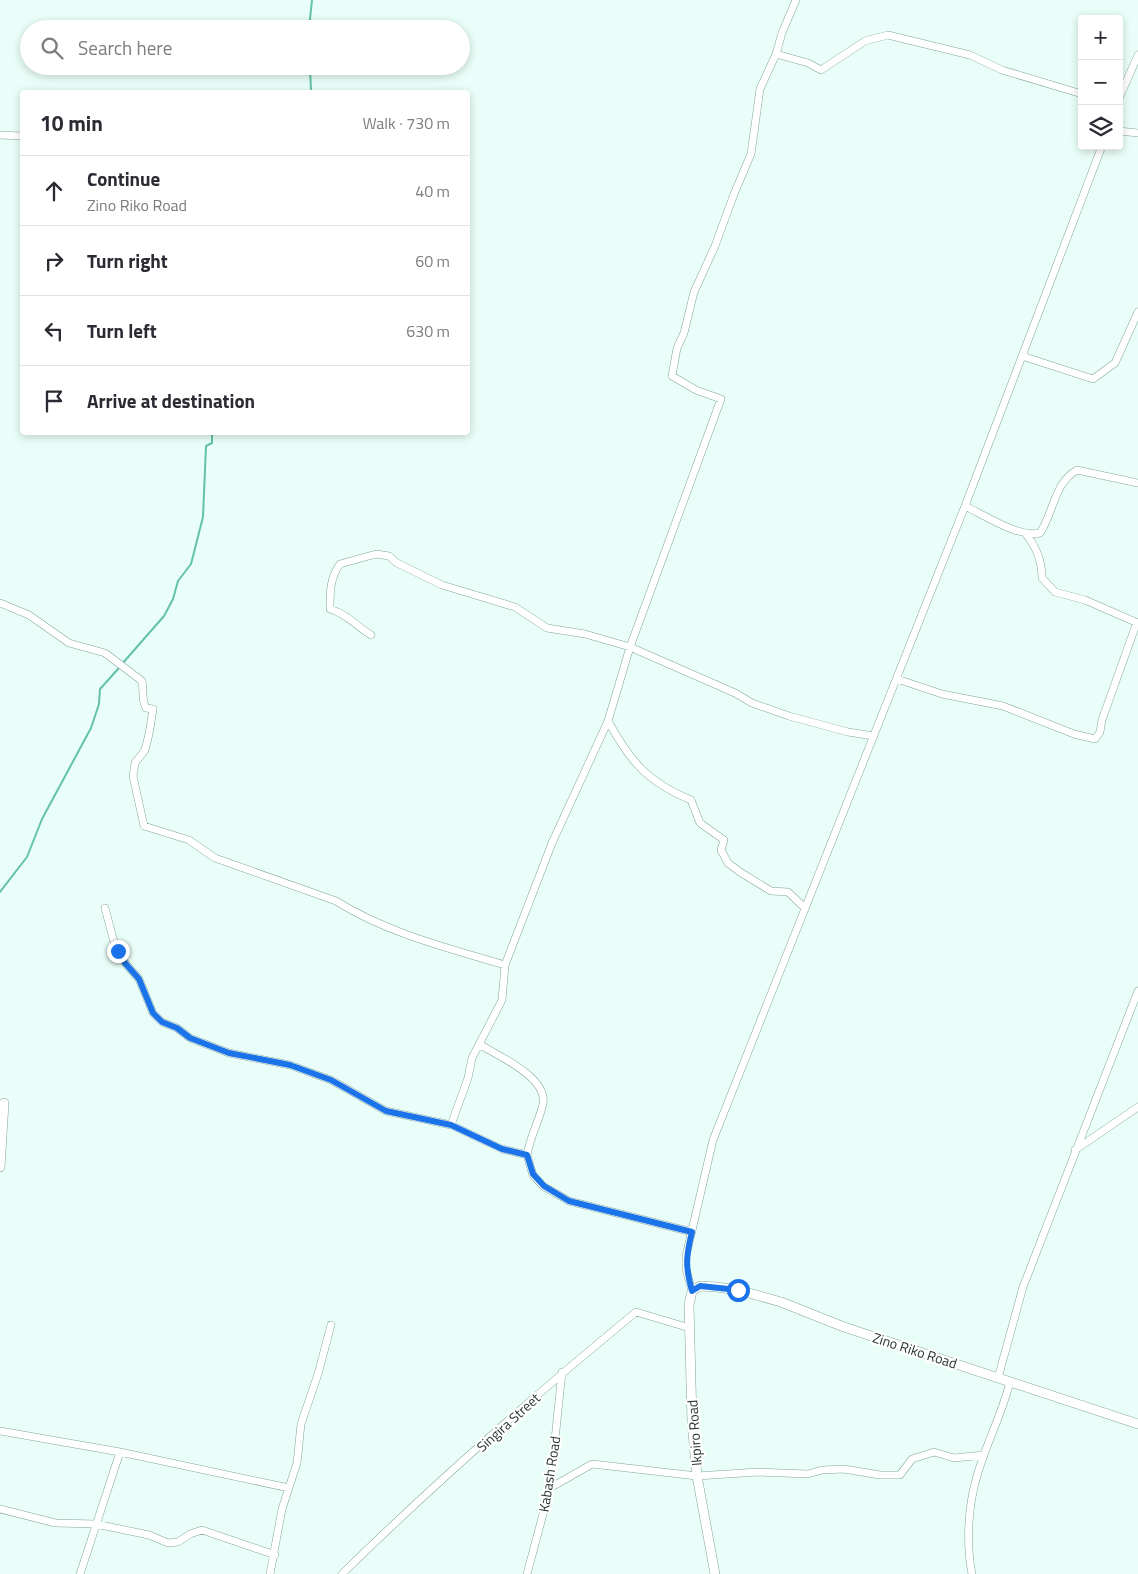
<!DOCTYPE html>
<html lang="en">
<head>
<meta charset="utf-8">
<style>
  :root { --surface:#fff; --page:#f7f7f7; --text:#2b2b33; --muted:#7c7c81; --line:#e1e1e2 }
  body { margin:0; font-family:"Titillium Web",sans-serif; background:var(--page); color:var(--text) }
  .controls { position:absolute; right:15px; top:15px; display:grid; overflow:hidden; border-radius:5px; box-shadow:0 2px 8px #0003 }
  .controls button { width:45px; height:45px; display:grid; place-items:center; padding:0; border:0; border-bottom:1px solid var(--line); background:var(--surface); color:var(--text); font:25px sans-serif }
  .stop { position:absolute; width:15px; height:15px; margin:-11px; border:4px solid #1a73e8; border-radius:50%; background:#fff }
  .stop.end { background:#1a73e8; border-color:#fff; box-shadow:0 1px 5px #0008 }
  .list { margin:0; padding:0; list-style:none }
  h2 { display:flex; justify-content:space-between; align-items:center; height:65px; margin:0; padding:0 20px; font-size:21px }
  h2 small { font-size:16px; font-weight:400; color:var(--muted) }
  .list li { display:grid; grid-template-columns:32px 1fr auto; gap:15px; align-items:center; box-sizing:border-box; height:70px; padding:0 20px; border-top:1px solid var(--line) }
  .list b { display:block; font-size:19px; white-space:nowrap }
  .list p { margin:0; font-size:16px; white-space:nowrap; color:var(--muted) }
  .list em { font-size:16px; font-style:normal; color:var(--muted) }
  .icon { flex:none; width:28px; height:28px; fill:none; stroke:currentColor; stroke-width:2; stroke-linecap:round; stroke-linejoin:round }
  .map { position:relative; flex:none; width:1138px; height:1574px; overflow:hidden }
  .search { position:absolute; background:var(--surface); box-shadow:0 2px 8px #0003; left:20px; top:20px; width:450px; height:55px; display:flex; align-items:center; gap:12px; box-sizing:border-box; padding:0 18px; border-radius:28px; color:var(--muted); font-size:19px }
  .panel { position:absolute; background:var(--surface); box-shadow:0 2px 8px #0003; left:20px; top:90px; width:450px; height:345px; border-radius:5px }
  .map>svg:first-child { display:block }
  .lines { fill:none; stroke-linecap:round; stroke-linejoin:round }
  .stream { stroke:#64c1aa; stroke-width:2 }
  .minor-casing { stroke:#84a59b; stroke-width:8 }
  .tertiary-casing { stroke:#84a59b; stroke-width:10 }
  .minor { stroke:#fff; stroke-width:7 }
  .tertiary { stroke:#fff; stroke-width:9 }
  .route { stroke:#1a73e8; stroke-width:6 }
  .labels { text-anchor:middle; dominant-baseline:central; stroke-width:4.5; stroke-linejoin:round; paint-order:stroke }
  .street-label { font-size:14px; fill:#273430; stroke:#fff }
</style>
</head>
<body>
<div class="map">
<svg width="1138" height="1574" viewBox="0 0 1138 1574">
  <rect width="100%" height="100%" fill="#e9fef8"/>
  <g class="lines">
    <path class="stream" d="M 309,29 L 312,0
      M 310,66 L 311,92
      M 122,664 L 164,616 L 173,599 L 178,581 L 191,564 L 203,517 L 206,446 L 212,443 L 212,432
      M 0,892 L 27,857 L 42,819 L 91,728 L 99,704 L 100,689 L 119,668"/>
    <g class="minor-casing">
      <path id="minor" d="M 776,54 L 808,63 L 821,70 L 865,41 L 888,35 L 970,55 L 1002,70 L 1082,94
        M 1119,98 L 1138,55
        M 1119,131 L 1138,133
        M 0,135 L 22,136
        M 1022,356 L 1093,379 L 1115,363 L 1138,312
        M 965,506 C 984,515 1019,538 1040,533 C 1054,512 1054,483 1077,470 L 1138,483
        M 1025,533 C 1036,546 1042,561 1042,578 L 1055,592 L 1085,600 L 1138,623
        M 0,603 L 29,615 L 69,643 L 105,653 L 142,681 C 144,691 141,699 146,708 L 153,709 L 149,734 L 145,750 L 135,763 L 133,776 L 144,826 L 189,840 L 215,858 L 336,901 C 387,933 448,948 505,965
        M 371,635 C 356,626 347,614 330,609 C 330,591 330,578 340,564 L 376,554 L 389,556 L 397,563 L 442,585 L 515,607 L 547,628 L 585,634 L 630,647 L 735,693 L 752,703 L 789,716 L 848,732 L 874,736
        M 897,679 L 942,694 L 1003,706 L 1074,734 L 1095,739 L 1100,732 L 1102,720 L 1137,622
        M 608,721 C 630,761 647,782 691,800 L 700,823 L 724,840 L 721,850 L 728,863 L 740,872 L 771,891 L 788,892 L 805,908
        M 105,908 L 114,942 L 125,963 L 139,979 L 153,1013 L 162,1022 L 177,1028 L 190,1038 L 229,1053 L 290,1065 L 331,1080 L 386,1111 L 451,1125 L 502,1149 L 527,1155 L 533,1175 L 543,1186 L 569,1201 L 692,1232
        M 479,1044 C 498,1056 548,1077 543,1104 C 539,1121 530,1137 527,1155
        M 451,1125 L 468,1078 L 472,1058 L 502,1000 L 505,965 L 552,843 L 608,721 L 630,647 L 721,399 L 696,390 L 672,376 L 677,348 L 684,333 L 694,292 L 715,246 L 734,194 L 751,154 L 760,89 L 776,54 L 782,33 L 796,0
        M 1075,1150 L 1138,1107
        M 692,1291 L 686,1269 L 686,1256 L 713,1140 L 965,506 L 1102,146
        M 998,1378 L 1023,1287 L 1138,991
        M 0,1431 L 120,1452 L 80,1574
        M 120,1452 L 289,1488
        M 550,1488 L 592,1464 L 697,1476 L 758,1472 L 808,1474 L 822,1470 L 844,1469 L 880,1475 L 900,1475 L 912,1459 L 934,1452 L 954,1458 L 984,1455
        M 0,1509 L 55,1523 L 96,1524 L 149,1535 L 168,1543 L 178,1542 L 190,1534 L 202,1530 L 275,1555
        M 270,1574 L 282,1509 L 297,1463 L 301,1424 L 318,1374 L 331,1325
        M 342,1574 C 436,1482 535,1395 636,1312 L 690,1328
        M 527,1574 L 550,1488 L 562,1372
        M 972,1574 C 966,1543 968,1506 977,1476 C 986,1444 1002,1414 1010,1382"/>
    </g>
    <g class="tertiary-casing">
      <path id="tertiary" d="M 0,1167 L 4,1103
        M 715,1574 L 697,1476 L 692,1422 L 689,1305 L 692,1291 L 700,1286 L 716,1287 L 738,1290 L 781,1302 L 844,1327 L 1138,1424"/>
    </g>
    <use href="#minor" class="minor"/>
    <use href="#tertiary" class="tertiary"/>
  </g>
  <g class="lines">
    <path class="route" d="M 118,951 L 125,963 L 139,979 L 153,1013 L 162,1022 L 177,1028 L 190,1038 L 229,1053 L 290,1065 L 331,1080 L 386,1111 L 451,1125 L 502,1149 L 527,1155 L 533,1174 L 544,1186 L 569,1201 L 692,1232 C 686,1256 685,1266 692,1291 L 700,1286 L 738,1290"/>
  </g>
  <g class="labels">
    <g class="street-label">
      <text transform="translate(915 1350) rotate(18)">Zino Riko Road</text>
      <text transform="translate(508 1422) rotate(-42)">Singira Street</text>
      <text transform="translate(694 1433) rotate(-94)">Ikpiro Road</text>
      <text transform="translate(549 1474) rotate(-81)">Kabash Road</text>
    </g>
  </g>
</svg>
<div class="controls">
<button>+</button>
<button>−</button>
<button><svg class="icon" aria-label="layers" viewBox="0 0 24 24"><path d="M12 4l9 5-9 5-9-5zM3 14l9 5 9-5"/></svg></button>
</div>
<div class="stop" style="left:738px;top:1290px"></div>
<div class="stop end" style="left:118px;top:951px"></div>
<div class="search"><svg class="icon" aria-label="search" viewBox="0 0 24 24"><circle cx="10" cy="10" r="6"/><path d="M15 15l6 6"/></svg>Search here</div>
<section class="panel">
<h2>10 min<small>Walk · 730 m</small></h2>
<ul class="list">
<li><svg class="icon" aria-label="ahead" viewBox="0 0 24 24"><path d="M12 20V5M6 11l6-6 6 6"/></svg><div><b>Continue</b><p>Zino Riko Road</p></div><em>40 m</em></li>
<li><svg class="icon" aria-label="right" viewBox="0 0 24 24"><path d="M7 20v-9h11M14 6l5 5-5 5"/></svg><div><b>Turn right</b></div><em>60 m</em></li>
<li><svg class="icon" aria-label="left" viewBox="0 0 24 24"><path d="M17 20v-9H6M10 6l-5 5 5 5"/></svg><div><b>Turn left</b></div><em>630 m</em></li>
<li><svg class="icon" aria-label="arrive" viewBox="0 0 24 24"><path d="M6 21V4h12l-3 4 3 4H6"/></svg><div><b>Arrive at destination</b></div></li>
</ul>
</section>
</div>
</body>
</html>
